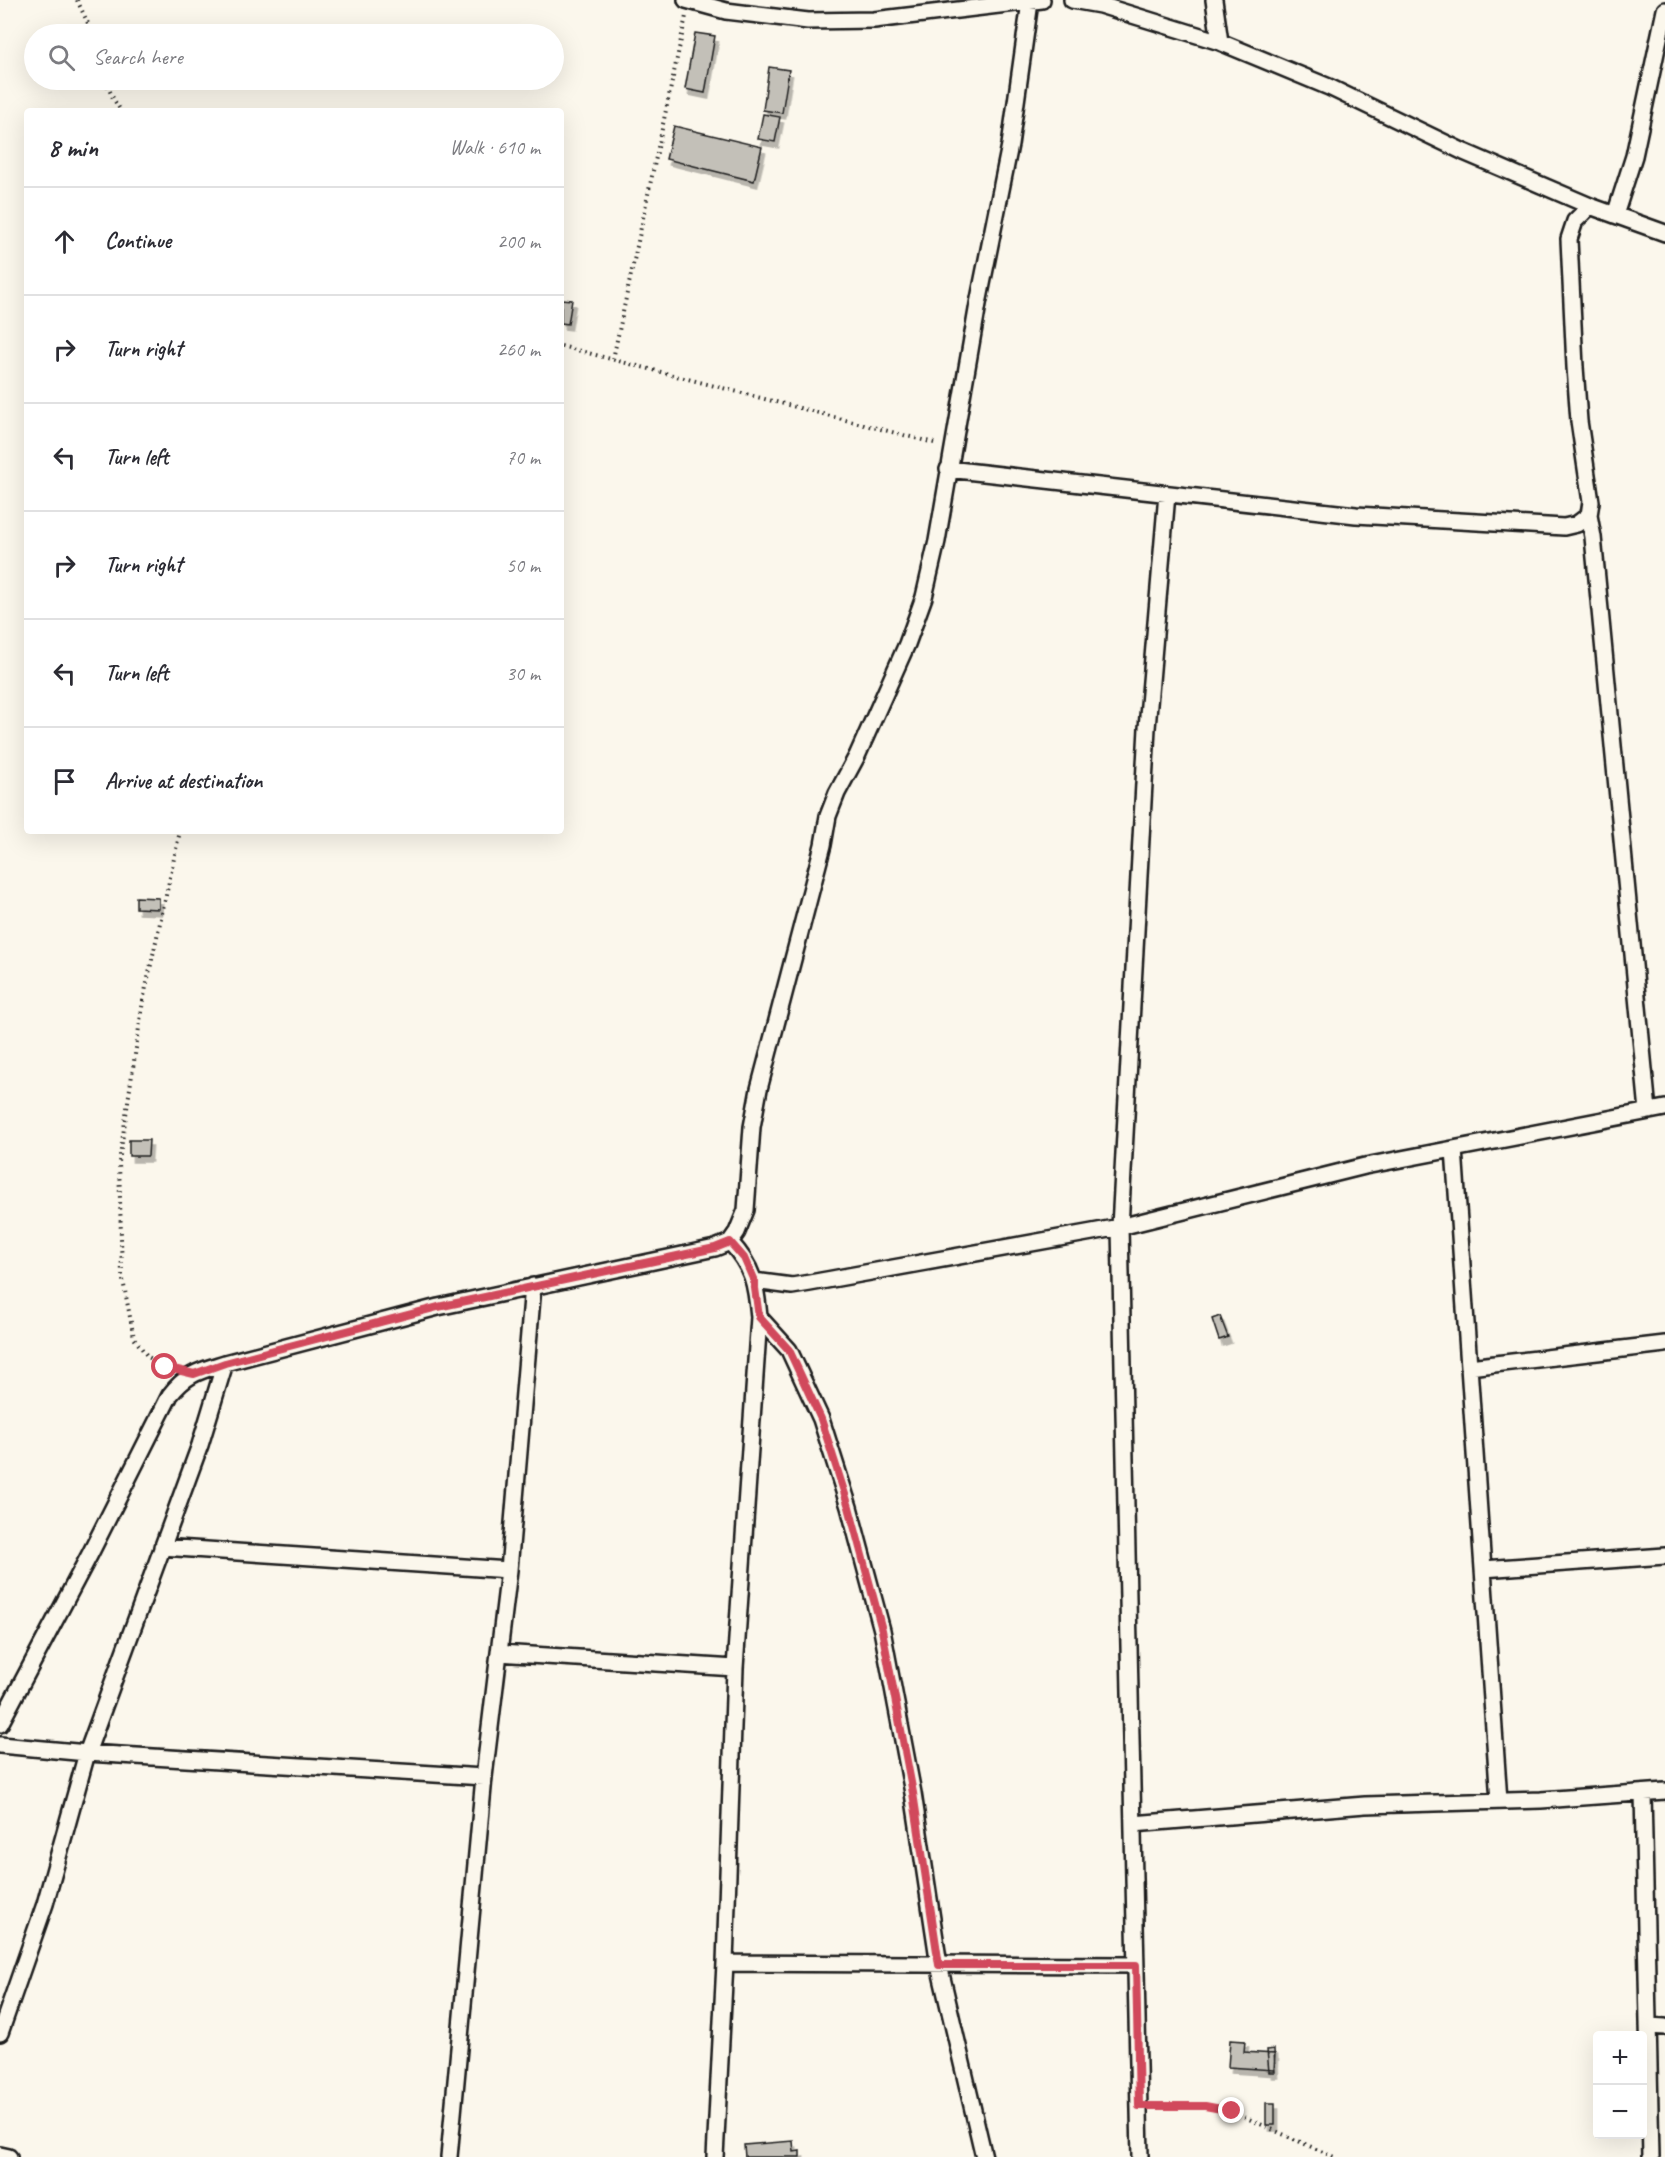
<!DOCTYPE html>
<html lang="en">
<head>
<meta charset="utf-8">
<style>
  :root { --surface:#fff; --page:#f7f7f7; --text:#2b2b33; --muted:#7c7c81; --line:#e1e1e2 }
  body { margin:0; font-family:Caveat,sans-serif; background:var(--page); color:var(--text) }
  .controls { position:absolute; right:18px; bottom:18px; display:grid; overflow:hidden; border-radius:6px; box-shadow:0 6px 24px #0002 }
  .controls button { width:54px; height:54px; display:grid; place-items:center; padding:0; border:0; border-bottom:2px solid var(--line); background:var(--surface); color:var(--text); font:30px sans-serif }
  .stop { position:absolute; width:18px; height:18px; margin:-14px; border:4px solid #d1495b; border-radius:50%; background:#fff }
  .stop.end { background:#d1495b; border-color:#fff; box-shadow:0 2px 6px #0008 }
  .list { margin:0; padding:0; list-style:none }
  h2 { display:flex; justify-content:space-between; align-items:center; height:78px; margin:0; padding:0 24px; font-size:26px }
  h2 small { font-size:20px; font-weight:400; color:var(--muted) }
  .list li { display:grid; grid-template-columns:39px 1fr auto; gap:18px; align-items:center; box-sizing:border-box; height:108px; padding:0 24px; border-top:2px solid var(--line) }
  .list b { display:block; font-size:22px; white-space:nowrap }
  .list em { font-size:20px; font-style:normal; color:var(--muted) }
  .icon { flex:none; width:33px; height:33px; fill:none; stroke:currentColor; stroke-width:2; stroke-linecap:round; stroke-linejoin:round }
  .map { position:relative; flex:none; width:1665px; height:2157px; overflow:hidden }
  .search { position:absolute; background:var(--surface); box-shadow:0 6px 24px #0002; left:24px; top:24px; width:540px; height:66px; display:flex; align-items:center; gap:15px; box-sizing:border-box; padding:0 21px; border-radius:33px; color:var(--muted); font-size:22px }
  .panel { position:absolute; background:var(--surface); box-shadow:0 6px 24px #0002; left:24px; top:108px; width:540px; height:726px; border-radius:6px }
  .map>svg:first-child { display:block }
  .building { fill:#c3c0b8; stroke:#1c1c1c; stroke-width:1.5; filter:url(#shadow) }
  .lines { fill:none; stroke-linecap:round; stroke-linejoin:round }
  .minor-casing { stroke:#1c1c1c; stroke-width:20 }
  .path { stroke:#1c1c1c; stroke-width:4; stroke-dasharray:1.5 4.5; stroke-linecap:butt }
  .minor { stroke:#fbf7ec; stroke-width:15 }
  .route { stroke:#d1495b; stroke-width:8 }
</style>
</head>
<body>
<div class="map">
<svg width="1665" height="2157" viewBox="0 0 1665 2157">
  <defs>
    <filter id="shadow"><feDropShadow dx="3.5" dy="6" stdDeviation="0" flood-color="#0004"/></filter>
  </defs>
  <rect width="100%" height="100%" fill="#fbf7ec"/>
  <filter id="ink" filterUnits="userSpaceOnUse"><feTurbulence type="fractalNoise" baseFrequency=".0167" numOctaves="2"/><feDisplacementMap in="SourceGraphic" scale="12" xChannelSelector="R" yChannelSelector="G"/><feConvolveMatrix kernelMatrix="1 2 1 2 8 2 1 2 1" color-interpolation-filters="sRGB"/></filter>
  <g filter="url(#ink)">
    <path class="building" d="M 695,33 L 715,36 L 705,93 L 685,89 Z
      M 769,67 L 789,70 L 782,113 L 763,110 Z
      M 763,114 L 780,117 L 775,142 L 758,139 Z
      M 674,126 L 762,147 L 754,181 L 666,159 Z
      M 561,299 L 572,300 L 568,324 L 561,323 Z
      M 136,897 L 159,898 L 159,909 L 136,908 Z
      M 129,1140 L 149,1140 L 148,1156 L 129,1156 Z
      M 1220,1316 L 1228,1337 L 1219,1340 L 1212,1319 Z
      M 1230,2040 L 1245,2041 L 1244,2052 L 1275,2054 L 1274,2070 L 1228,2067 Z
      M 1274,2049 L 1275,2072 L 1269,2072 L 1267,2050 Z
      M 1266,2103 L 1275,2103 L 1275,2125 L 1266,2125 Z
      M 793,2141 L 794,2152 L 800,2151 L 800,2157 L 745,2157 L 744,2145 Z"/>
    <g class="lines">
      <g class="minor-casing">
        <path id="minor" d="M 686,0 L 726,11 L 808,21 L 874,20 L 1042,0
          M 1072,0 L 1100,5 L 1220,42 L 1329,87 L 1464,152 L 1590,206 L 1665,233
          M 1214,0 L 1220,42
          M 1615,215 L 1634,156 L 1665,10
          M 948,469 L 1356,515 L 1564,527 L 1577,524 L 1589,515 L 1591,502 L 1579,421 L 1575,367 L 1569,239 L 1575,221 L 1590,206
          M 1589,515 L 1593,537 L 1648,1111
          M 1454,1149 L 1499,1801
          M 754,1281 L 792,1286 L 810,1283 L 1120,1227 L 1365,1166 L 1665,1108
          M 759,1317 L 789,1350 L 821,1419 L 849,1507 L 882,1630 L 913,1793 L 939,1965 L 984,2157
          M 1469,1367 L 1665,1344
          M 162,1547 L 509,1570
          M 1483,1569 L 1665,1556
          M 499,1653 L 735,1668
          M 0,1724 L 90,1554 L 170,1395 C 187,1373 200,1371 225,1363 L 438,1307 L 715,1248 L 730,1242 L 737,1232 L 746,1210 L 752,1127 L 759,1089 L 823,845 L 828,816 L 837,793 L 857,756 L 907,644 L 924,597 L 937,541 L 978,304 L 1010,145 L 1030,2
          M 0,1745 L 87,1753 L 484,1777
          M 1643,1793 L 1651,2157
          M 1133,1824 L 1365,1805 L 1541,1800 L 1665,1791
          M 725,1963 L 1136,1965
          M 1648,2026 L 1665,2027
          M 0,2033 L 45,1904 L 87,1753 L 200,1445 L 225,1363
          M 0,2155 L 9,2157
          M 449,2157 L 484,1777 L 509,1570 L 533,1286
          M 715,2157 L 725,1963 L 735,1668 L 759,1317 C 756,1284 753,1267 730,1242
          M 1140,2157 L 1120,1227 L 1147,728 L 1167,494"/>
      </g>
      <path class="path" d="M 77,0 L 93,34
        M 105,80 L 113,98 L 121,111
        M 561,346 L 938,444
        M 613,359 L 686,16
        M 172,1369 L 148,1357 L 134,1338 L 122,1275 L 119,1162 L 143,1001 L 180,831
        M 1156,2106 L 1205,2106 L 1231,2111 L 1334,2157"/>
      <use href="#minor" class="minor"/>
    </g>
  </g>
  <g class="lines" filter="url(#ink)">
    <path class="route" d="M 165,1367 L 194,1374 L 225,1363 L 438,1307 L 715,1248 L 730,1242 L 744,1258 L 754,1281 L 759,1317 L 789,1350 L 821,1419 L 849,1507 L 882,1630 L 913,1793 L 939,1965 L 1136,1965 L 1139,2106 L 1205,2106 L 1232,2111"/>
  </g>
</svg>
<div class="controls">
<button>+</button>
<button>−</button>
</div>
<div class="stop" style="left:165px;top:1367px"></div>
<div class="stop end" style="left:1232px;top:2111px"></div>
<div class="search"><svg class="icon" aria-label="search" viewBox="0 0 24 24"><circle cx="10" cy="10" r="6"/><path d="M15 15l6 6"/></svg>Search here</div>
<section class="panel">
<h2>8 min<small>Walk · 610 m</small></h2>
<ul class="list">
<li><svg class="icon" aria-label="ahead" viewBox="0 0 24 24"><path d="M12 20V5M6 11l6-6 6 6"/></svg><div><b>Continue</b></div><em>200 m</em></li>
<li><svg class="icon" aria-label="right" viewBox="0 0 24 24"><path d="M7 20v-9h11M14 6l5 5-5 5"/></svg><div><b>Turn right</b></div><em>260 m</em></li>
<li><svg class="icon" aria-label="left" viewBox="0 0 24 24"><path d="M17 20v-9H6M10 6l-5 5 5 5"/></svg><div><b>Turn left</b></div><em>70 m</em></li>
<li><svg class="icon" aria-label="right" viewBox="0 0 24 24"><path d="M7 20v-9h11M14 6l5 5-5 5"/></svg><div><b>Turn right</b></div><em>50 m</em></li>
<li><svg class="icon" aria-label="left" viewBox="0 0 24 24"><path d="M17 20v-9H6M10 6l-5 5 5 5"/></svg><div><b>Turn left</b></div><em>30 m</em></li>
<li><svg class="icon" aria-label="arrive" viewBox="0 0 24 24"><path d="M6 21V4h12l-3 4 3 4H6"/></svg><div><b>Arrive at destination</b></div></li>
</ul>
</section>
</div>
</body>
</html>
